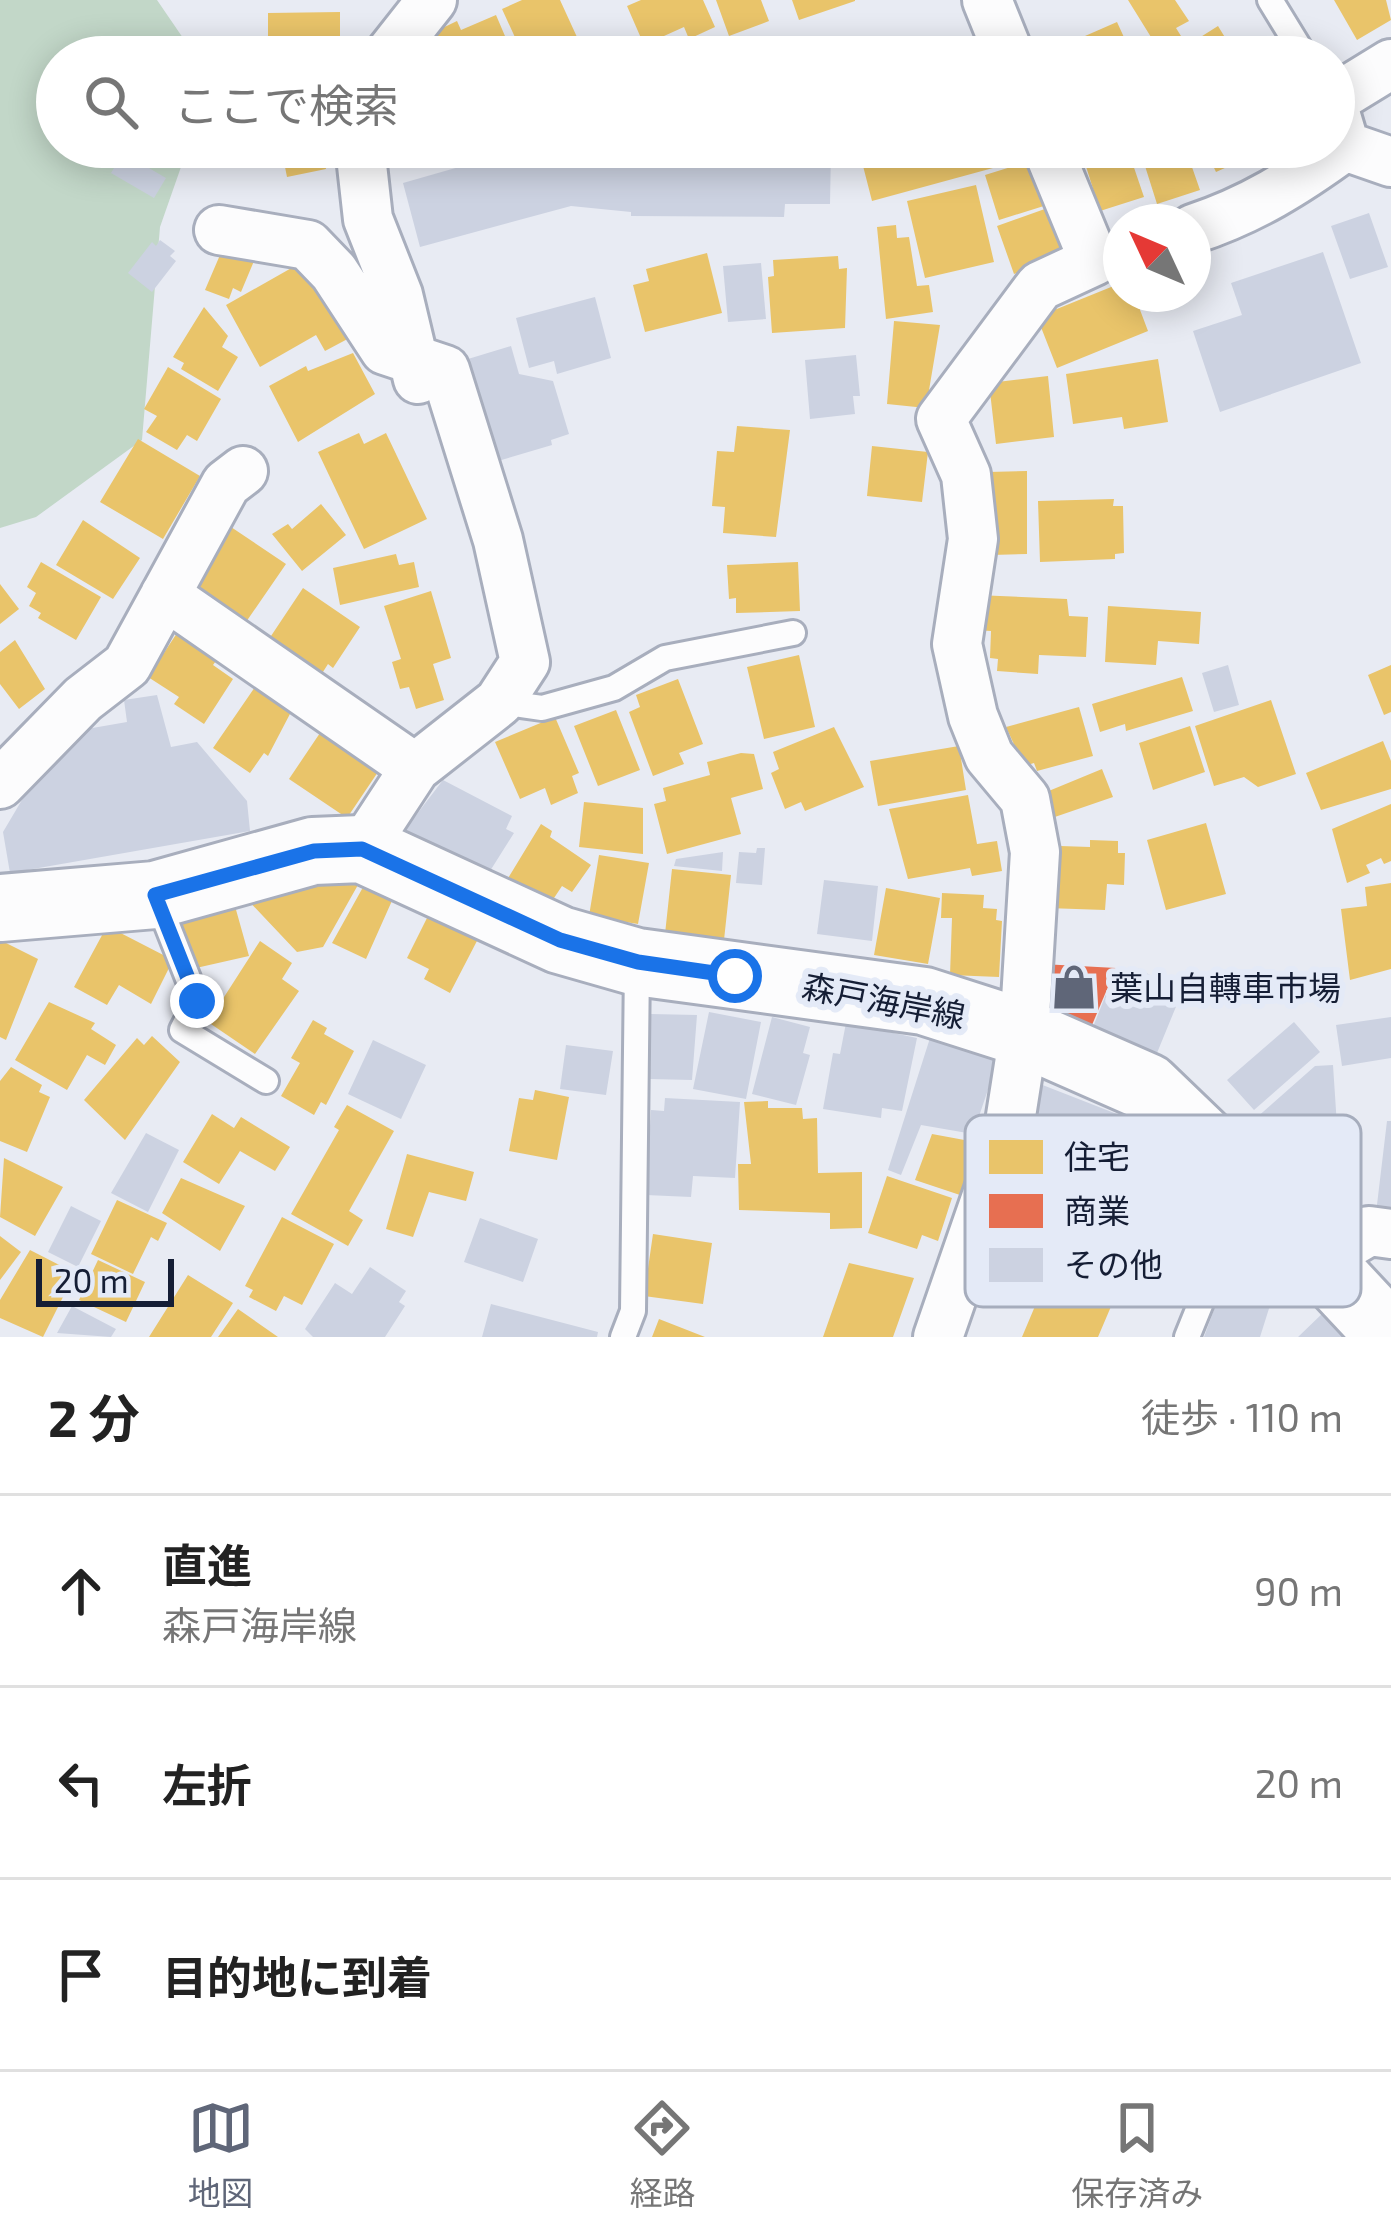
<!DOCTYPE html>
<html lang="ja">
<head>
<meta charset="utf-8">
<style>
  :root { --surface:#fff; --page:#f2f2f2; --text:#222; --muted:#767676; --line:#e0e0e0; --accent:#5f6678 }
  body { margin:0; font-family:"Exo 2","Noto Sans JP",sans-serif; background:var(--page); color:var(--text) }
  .compass { position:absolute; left:1103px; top:204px; width:108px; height:108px; border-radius:50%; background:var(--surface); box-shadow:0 6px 30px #0003; rotate:314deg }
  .scale { position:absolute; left:36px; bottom:30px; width:138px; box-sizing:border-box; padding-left:12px; border:6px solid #151e35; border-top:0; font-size:33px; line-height:42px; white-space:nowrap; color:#151e35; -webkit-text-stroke:9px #e4eaf7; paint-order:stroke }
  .stop { position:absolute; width:36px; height:36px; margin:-27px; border:9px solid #1a73e8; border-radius:50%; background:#fff }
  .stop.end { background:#1a73e8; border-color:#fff; box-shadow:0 3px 12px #0008 }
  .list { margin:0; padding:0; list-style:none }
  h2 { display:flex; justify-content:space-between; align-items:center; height:156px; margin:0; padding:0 48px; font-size:51px }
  h2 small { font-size:39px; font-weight:400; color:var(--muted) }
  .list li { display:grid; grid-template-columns:78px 1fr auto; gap:36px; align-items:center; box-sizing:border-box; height:192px; padding:0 48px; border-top:3px solid var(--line) }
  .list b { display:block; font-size:45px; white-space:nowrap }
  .list p { margin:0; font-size:39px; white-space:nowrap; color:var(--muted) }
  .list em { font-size:39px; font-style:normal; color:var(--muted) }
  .icon { flex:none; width:66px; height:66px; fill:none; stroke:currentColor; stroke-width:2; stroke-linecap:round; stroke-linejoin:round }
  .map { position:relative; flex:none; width:1391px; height:1337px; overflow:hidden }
  .search { position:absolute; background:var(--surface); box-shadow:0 6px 30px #0003; left:36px; right:36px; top:36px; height:132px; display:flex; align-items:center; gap:30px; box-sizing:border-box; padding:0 42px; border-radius:66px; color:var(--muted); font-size:45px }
  .sheet { height:732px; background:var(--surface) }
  nav { display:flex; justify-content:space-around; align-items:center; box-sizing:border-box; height:168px; border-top:3px solid var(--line); background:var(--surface); font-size:33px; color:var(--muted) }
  nav a { display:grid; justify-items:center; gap:6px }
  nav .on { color:var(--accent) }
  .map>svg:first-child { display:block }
  .green { fill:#c2d7c8 }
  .homes { fill:#e9c46a }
  .shops { fill:#e76f51 }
  .building { fill:#ccd2e1 }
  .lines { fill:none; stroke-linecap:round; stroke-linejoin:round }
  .lane-casing { stroke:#a8aebd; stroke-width:30 }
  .street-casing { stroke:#a8aebd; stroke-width:54 }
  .secondary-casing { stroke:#a8aebd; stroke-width:72 }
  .lane { stroke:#fcfcfd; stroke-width:24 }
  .street { stroke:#fcfcfd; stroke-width:48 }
  .secondary { stroke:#fcfcfd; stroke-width:66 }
  .route { stroke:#1a73e8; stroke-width:15 }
  .labels { text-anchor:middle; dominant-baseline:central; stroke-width:12; stroke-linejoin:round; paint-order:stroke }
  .poi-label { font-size:33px; fill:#151e35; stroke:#e4eaf7; text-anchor:start }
  .street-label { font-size:33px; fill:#151e35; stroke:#e4eaf7 }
  .key { fill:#e4eaf7; stroke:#a6adbd; stroke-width:3 }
  .key-label { font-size:33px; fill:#151e35 }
</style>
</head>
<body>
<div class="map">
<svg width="1391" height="1337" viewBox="0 0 1391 1337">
  <rect width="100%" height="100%" fill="#e8ebf3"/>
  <path class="green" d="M 0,0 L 157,0 L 196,57 L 57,57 L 57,147 L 188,147 L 160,227 L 142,440 L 36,517 L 0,528 Z"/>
  <path class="homes" d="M 522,0 L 560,0 L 582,48 L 563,57 L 524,57 L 502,9 Z
    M 641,0 L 703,0 L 715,27 L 689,39 L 684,27 L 644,45 L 627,6 Z
    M 716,0 L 761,0 L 769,21 L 729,36 Z
    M 792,0 L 855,0 L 855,1 L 799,20 Z
    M 1128,0 L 1175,0 L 1189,21 L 1176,28 L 1181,36 L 1159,50 Z
    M 1334,0 L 1386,0 L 1391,20 L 1357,40 Z
    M 340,12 L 340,57 L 268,57 L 268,13 Z
    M 496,15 L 514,57 L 440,57 L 430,34 L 457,21 L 461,30 Z
    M 1117,22 L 1133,57 L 1037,57 Z
    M 1218,26 L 1237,57 L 1169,57 Z
    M 790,39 L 792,57 L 685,57 L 685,54 Z
    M 281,147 L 322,147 L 326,169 L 287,177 Z
    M 382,147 L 435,147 L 430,160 L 410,166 L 381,154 Z
    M 917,147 L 999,147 L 1004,165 L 872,201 L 862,162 Z
    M 1127,147 L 1144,197 L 1100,211 L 1084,160 Z
    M 1139,147 L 1185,147 L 1200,190 L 1157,204 Z
    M 1204,147 L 1258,147 L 1260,152 L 1216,172 Z
    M 1033,160 L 1047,205 L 999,220 L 985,175 Z
    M 976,185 L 994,262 L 925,278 L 907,201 Z
    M 1056,205 L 1067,254 L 1014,274 L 997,226 Z
    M 896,225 L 897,238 L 909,237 L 917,286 L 929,285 L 933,312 L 886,319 L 877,227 Z
    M 223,248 L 254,261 L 241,292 L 233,288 L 229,299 L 205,290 Z
    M 707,253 L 722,313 L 645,332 L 633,285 L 649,281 L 646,269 Z
    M 838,256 L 839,269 L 847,268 L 845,328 L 772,333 L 768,277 L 774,276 L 773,260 Z
    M 309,258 L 355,335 L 325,351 L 316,335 L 260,367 L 226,305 Z
    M 1121,283 L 1121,294 L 1134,294 L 1148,331 L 1057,368 L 1037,317 Z
    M 204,307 L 228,336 L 222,347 L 238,357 L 218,391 L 181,369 L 184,363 L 173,357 Z
    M 894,321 L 940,325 L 926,408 L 887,404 Z
    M 353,353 L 375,394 L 298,442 L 269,386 L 306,366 L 308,371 Z
    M 1158,359 L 1168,422 L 1124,429 L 1122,417 L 1073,424 L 1066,374 Z
    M 168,367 L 221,399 L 197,441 L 187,435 L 177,450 L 146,432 L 157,416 L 144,409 Z
    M 1048,376 L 1054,437 L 996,444 L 989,383 Z
    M 737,426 L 790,430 L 776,537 L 723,533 L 725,507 L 712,506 L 717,451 L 734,452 Z
    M 359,433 L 364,444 L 386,433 L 427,519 L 364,549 L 318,452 Z
    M 138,439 L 200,476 L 163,539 L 100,502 Z
    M 872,446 L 928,452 L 922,502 L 867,496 Z
    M 1027,471 L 1027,554 L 991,555 L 988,472 Z
    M 1114,499 L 1113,506 L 1123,506 L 1124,553 L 1115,554 L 1115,559 L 1040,562 L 1038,501 Z
    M 321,504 L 346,535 L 302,571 L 272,534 L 288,524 L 292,529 Z
    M 83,520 L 140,558 L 113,599 L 56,565 Z
    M 231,527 L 286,564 L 246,622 L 197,589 Z
    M 396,554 L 399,565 L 414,562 L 419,587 L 340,605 L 333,568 Z
    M 41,562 L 101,597 L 76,640 L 38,618 L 41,613 L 29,606 L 36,593 L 27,587 Z
    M 798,562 L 800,611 L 736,613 L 736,598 L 729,599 L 727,565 Z
    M 0,584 L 19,609 L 0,624 Z
    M 303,588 L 360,627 L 333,668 L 328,664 L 321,675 L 269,639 Z
    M 431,591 L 451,658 L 433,664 L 444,700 L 416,709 L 409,687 L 400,689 L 392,662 L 401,659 L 384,606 Z
    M 976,595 L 1067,599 L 1069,616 L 1088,617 L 1086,657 L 1039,655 L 1038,674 L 997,671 L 998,659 L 990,658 L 991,631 L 974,630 Z
    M 1108,606 L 1201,612 L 1199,644 L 1158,641 L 1156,665 L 1105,662 Z
    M 181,627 L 221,654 L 213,665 L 233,679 L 204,724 L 174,704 L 179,697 L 148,677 Z
    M 15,640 L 45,689 L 19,709 L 0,684 L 0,652 Z
    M 799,655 L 815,727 L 764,739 L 747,667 Z
    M 1391,665 L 1391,712 L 1384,715 L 1368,675 Z
    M 1182,677 L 1193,711 L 1126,731 L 1125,724 L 1100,732 L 1092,704 Z
    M 678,679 L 703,744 L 679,753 L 684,764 L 653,776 L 629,712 L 640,707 L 636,695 Z
    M 255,687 L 291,712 L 268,756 L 264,753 L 250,773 L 213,748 Z
    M 1271,700 L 1296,774 L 1258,787 L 1244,777 L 1214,786 L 1195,726 Z
    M 1079,707 L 1093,756 L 1037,771 L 1034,763 L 1024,766 L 1006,727 Z
    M 616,710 L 640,770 L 598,786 L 574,726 Z
    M 555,717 L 579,773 L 572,776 L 578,793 L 551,805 L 545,788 L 520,799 L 495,742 Z
    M 1190,726 L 1205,772 L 1153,790 L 1139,743 Z
    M 834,727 L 864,787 L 805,811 L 801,802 L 785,809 L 771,773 L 779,769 L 773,752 Z
    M 322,730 L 380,769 L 347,818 L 289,779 Z
    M 1383,741 L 1391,761 L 1391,789 L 1321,810 L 1306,773 Z
    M 959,746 L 966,790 L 878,806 L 870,761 Z
    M 741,753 L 754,754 L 763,789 L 731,798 L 741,834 L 667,854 L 654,804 L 666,801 L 663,788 L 710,775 L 707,762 Z
    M 1102,769 L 1113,797 L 1049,819 L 1039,795 Z
    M 968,795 L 977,844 L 997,841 L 1002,871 L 972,876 L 970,868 L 908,879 L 889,809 Z
    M 584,802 L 643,808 L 643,854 L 579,847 Z
    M 1391,804 L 1391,861 L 1384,864 L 1381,858 L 1366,865 L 1370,873 L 1347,883 L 1332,829 Z
    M 1206,823 L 1226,894 L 1166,910 L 1147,840 Z
    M 541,824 L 552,831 L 550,837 L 591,865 L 572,892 L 562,886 L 548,907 L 507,880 Z
    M 1090,840 L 1118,841 L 1118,853 L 1125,853 L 1124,885 L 1107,884 L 1105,910 L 1047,908 L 1049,856 L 1060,856 L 1060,846 L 1090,847 Z
    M 599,855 L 649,863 L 638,924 L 589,916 Z
    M 672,869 L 731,875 L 724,940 L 665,934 Z
    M 363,876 L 323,947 L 297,952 L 245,897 Z
    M 367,880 L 395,894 L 366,959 L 332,943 Z
    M 1391,883 L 1391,969 L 1350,980 L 1341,909 L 1367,906 L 1365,887 Z
    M 886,888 L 940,898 L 928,964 L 874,955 Z
    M 942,893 L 984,895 L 983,908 L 997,909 L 996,920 L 1002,921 L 999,977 L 950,975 L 952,918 L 941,918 Z
    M 233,899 L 249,956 L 196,968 L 176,915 Z
    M 430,912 L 479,937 L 450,993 L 424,979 L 429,969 L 407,958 Z
    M 107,926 L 173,960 L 151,1004 L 119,985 L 107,1005 L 74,987 Z
    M 0,940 L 38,959 L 6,1040 L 0,1037 Z
    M 260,941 L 292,963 L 282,979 L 299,991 L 255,1054 L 208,1022 Z
    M 49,1002 L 95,1023 L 91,1029 L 116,1045 L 105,1065 L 87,1055 L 67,1090 L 15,1060 Z
    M 313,1020 L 327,1028 L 324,1034 L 354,1051 L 326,1105 L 321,1102 L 314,1115 L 281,1096 L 300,1063 L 291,1058 Z
    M 152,1036 L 180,1062 L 125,1140 L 84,1100 L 137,1038 L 144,1045 Z
    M 11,1067 L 42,1085 L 39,1092 L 50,1097 L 27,1152 L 0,1141 L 0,1081 Z
    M 535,1090 L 569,1097 L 557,1160 L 509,1151 L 519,1098 L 533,1100 Z
    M 768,1101 L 768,1108 L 802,1108 L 803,1119 L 817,1118 L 818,1173 L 862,1172 L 862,1228 L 830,1229 L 830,1213 L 739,1210 L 738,1164 L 751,1164 L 744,1102 Z
    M 347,1105 L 394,1131 L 349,1211 L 363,1220 L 348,1246 L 291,1214 L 339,1130 L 334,1127 Z
    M 212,1114 L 234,1128 L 241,1117 L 290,1147 L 275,1171 L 240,1151 L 219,1184 L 183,1162 Z
    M 932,1134 L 986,1144 L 963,1196 L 915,1180 Z
    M 407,1154 L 474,1172 L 466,1201 L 429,1192 L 413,1237 L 386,1229 Z
    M 4,1158 L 63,1187 L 35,1236 L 0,1217 Z
    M 887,1176 L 952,1198 L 938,1241 L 922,1235 L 917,1249 L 868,1233 Z
    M 181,1178 L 245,1206 L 220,1251 L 162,1213 Z
    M 117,1200 L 167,1223 L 158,1241 L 151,1237 L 133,1274 L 91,1254 Z
    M 282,1217 L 334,1244 L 302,1305 L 284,1296 L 276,1311 L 249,1297 L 253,1290 L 245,1286 Z
    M 653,1234 L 712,1243 L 703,1304 L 644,1296 Z
    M 1065,1235 L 1098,1248 L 1092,1263 L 1124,1276 L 1098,1337 L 1022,1337 Z
    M 0,1236 L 21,1252 L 0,1280 Z
    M 30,1250 L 75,1273 L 43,1337 L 0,1318 L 0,1300 Z
    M 98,1260 L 145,1282 L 126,1322 L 79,1300 Z
    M 849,1263 L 914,1278 L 893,1337 L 823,1337 Z
    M 188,1275 L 233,1303 L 211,1337 L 149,1337 Z
    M 238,1309 L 278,1337 L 218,1337 Z
    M 659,1319 L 705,1337 L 652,1337 Z"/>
  <path class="shops" d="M 1042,964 L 1116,968 L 1092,1025 L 1040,1006 Z"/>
  <path class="building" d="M 461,147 L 831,149 L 830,204 L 785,204 L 784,217 L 631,216 L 631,212 L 571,206 L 420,247 L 403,183 L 466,165 Z
    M 123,153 L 166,178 L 154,198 L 111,173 Z
    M 1369,213 L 1388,267 L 1350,279 L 1331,226 Z
    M 160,240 L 175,251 L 170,256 L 176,261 L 152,292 L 128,273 L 152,242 L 156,246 Z
    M 1323,252 L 1361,363 L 1220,412 L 1193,331 L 1242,315 L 1231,283 Z
    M 761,263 L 766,319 L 728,322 L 723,266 Z
    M 595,297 L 611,358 L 557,374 L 554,361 L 529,368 L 516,318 Z
    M 511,346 L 519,374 L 553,381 L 569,434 L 551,440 L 552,445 L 498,461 L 468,359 Z
    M 856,355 L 860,396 L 853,396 L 855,414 L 810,419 L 805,360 Z
    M 1228,665 L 1239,705 L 1214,712 L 1202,673 Z
    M 157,695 L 171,747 L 197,742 L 247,801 L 250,831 L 10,873 L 3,832 L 29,788 L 81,730 L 127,722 L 124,700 Z
    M 443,780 L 512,816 L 506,829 L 514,833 L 485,879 L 404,831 Z
    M 757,848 L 765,848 L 762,885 L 736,883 L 739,852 L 756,853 Z
    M 723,852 L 722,871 L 674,866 L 676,859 Z
    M 824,880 L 878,886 L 872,941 L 817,934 Z
    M 1135,967 L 1182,992 L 1157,1053 L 1093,1027 L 1114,974 L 1129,980 Z
    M 709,1012 L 761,1022 L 746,1099 L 693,1089 Z
    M 651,1014 L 697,1015 L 692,1080 L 649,1079 Z
    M 772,1017 L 810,1027 L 803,1053 L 810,1055 L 796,1105 L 752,1094 Z
    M 1391,1017 L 1391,1058 L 1342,1066 L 1336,1025 Z
    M 1294,1022 L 1320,1052 L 1254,1110 L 1227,1080 Z
    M 846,1023 L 917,1038 L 902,1111 L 882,1108 L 881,1118 L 823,1109 L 833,1053 L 840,1054 Z
    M 930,1038 L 998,1060 L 973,1134 L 921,1125 L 901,1175 L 888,1170 Z
    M 373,1040 L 426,1065 L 401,1119 L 348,1094 Z
    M 566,1045 L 613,1051 L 606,1095 L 560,1089 Z
    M 1333,1065 L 1342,1202 L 1279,1181 L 1238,1134 L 1315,1066 Z
    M 1040,1084 L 1122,1116 L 1111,1142 L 1100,1138 L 1091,1161 L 1021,1134 Z
    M 665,1098 L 740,1102 L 735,1178 L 693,1176 L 691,1197 L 646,1195 L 651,1110 L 664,1111 Z
    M 1387,1121 L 1391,1121 L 1391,1215 L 1376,1213 Z
    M 146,1133 L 179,1150 L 148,1212 L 111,1193 Z
    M 71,1206 L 101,1221 L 78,1267 L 48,1252 Z
    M 480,1218 L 538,1239 L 523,1282 L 464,1262 Z
    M 1234,1255 L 1279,1277 L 1260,1337 L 1204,1337 Z
    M 370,1267 L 406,1291 L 399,1302 L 405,1306 L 385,1337 L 313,1337 L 305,1329 L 335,1283 L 352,1294 Z
    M 491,1304 L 598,1332 L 597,1337 L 482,1337 Z
    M 72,1306 L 116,1329 L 111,1337 L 57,1333 Z
    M 1325,1311 L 1350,1337 L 1298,1337 Z"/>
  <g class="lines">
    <g class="lane-casing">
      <path id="lane" d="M 1270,0 L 1305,57
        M 499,702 L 542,708 L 614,688 L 665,658 L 793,633
        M 156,897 L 197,1001 L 182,1030 L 266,1081
        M 623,1337 L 633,1311 L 637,964
        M 1187,1337 L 1247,1189"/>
    </g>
    <g class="street-casing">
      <path id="street" d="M 987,0 L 1010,57
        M 387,57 L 432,0
        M 1334,99 L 1391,64
        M 1334,109 L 1345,146 L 1391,162
        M 360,147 L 368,219 L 398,295 L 418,379
        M 1193,229 C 1251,210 1296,182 1345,146
        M 219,230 L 308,245 L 334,272 L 385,350 L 445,370 L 498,540 L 525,662 L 499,702 L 415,768 L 362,849
        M 165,595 L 415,768
        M 0,784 L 83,699 L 127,665 L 226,484 L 243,471
        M 1320,1260 L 1369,1231 L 1391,1234
        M 938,1337 L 1008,1135 L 1024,1033 L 1035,852 L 1025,799 L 989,756 L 973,716 L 957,644 L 973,539 L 966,475 L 941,419 L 1040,286 L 1094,261 L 1047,147"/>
    </g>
    <g class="secondary-casing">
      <path id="secondary" d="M 0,908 L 155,895 L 313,851 L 362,849 L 560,940 L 637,962 L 924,1001 L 1024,1033 L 1147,1087 L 1248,1184 L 1391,1337"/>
    </g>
    <use href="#lane" class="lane"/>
    <use href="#street" class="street"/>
    <use href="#secondary" class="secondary"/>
  </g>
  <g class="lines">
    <path class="route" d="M 197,1001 L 155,895 L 314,851 L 362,849 L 560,940 L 638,962 L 735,976"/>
  </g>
  <defs>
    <g id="shop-bare" transform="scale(3.6)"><path d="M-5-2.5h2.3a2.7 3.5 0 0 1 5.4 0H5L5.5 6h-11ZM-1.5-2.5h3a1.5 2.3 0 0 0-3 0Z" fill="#5f6678" stroke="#e4eaf7" stroke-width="2.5" paint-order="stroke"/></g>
  </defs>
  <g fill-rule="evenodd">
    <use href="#shop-bare" x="1074" y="987"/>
  </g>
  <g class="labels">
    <g class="poi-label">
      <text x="1110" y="987">葉山自轉車市場</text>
    </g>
    <g class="street-label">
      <text transform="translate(884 1000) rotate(11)">森戸海岸線</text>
    </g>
  </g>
  <rect x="965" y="1115" width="396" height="192" rx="18" class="key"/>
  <rect x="989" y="1140" width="54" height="34" fill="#e9c46a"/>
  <rect x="989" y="1194" width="54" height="34" fill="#e76f51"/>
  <rect x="989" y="1248" width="54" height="34" fill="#ccd2e1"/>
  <g class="key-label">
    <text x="1064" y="1169">住宅</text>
    <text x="1064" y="1223">商業</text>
    <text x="1064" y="1277">その他</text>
  </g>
</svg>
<svg class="compass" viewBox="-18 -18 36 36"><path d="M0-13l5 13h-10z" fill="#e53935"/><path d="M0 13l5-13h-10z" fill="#767676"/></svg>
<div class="scale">20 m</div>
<div class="stop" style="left:735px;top:976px"></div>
<div class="stop end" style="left:197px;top:1001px"></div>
<div class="search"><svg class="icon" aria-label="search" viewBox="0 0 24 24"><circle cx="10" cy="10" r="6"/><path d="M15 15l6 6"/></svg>ここで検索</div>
</div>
<section class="sheet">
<h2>2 分<small>徒歩 · 110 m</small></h2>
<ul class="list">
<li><svg class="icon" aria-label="ahead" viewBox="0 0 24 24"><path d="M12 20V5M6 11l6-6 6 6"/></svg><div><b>直進</b><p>森戸海岸線</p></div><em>90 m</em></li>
<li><svg class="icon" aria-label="left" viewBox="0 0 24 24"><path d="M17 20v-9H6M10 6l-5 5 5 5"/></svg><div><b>左折</b></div><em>20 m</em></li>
<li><svg class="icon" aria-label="arrive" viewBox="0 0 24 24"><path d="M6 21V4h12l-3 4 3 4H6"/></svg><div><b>目的地に到着</b></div></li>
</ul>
</section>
<nav>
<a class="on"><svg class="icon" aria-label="map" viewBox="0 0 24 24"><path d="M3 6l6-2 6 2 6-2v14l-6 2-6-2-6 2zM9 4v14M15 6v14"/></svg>地図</a>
<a><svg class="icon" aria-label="directions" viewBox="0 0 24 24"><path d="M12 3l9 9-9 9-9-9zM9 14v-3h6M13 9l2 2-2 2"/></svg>経路</a>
<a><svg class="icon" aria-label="saved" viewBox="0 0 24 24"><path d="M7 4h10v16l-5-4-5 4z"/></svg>保存済み</a>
</nav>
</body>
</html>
